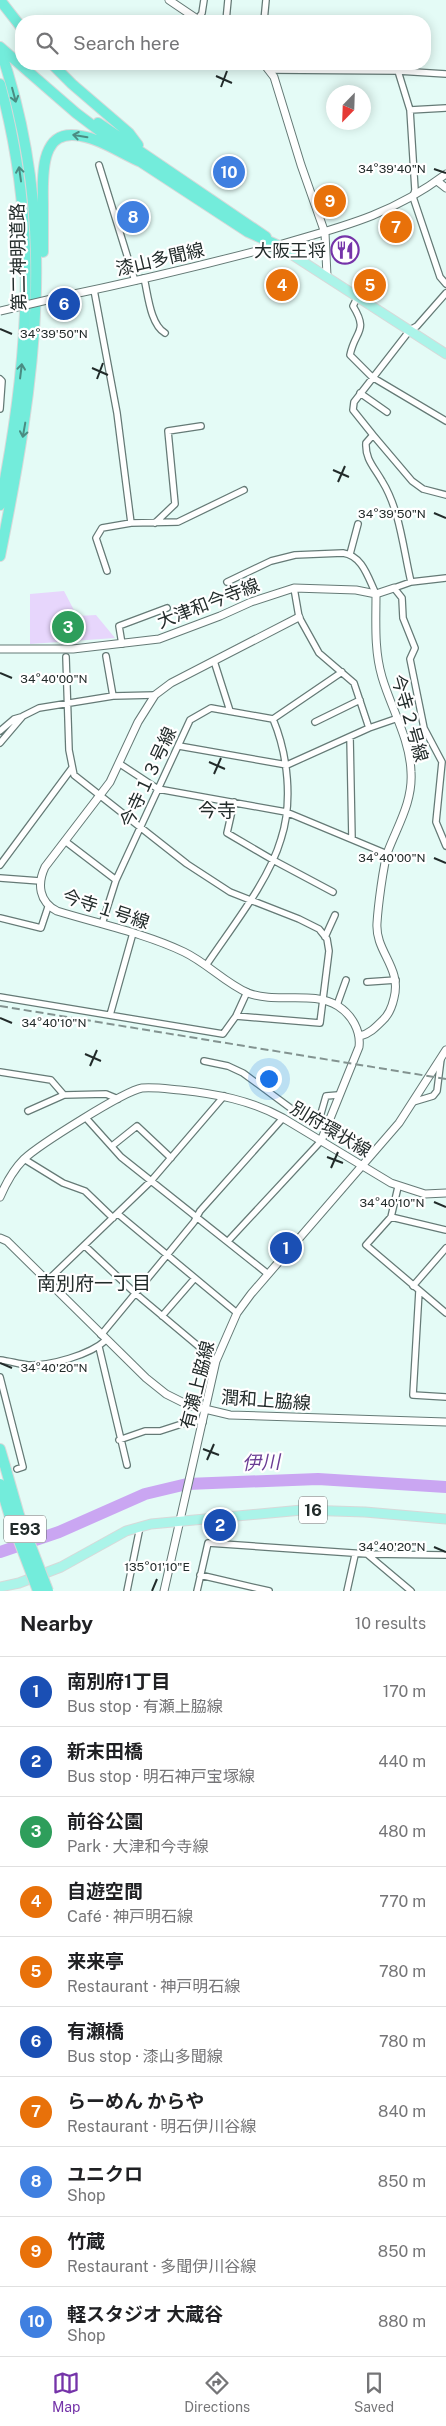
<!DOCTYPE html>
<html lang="en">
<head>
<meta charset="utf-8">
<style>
  :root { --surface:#fff; --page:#f2f2f2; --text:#202124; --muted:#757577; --line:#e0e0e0; --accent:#7534a9 }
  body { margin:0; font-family:"Public Sans","Noto Sans JP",sans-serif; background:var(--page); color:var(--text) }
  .compass { position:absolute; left:326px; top:85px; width:45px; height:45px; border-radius:50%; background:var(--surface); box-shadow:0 2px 12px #0003; rotate:203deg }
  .you { position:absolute; left:268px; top:1078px; width:18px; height:18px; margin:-12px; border:4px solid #fff; border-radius:50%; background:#1a73e8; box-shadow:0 0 0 8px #1a73e833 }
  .badge { display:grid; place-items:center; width:32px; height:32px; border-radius:50%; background:var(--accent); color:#fff; font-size:16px; font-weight:700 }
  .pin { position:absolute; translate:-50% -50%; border:2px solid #fff; box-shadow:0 1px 5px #0006 }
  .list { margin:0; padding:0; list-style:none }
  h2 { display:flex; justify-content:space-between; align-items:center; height:65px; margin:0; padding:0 20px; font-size:21px }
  h2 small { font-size:16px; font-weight:400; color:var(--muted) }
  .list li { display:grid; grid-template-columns:32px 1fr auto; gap:15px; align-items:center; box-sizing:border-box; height:70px; padding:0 20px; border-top:1px solid var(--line) }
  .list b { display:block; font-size:19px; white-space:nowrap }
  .list p { margin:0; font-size:16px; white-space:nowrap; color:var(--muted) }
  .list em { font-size:16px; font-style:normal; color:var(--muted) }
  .icon { flex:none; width:28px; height:28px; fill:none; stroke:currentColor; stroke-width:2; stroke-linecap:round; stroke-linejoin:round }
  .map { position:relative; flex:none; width:446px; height:1591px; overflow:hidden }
  .search { position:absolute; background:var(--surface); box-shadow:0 2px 12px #0003; left:15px; right:15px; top:15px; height:55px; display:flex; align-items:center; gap:12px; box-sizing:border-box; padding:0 18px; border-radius:20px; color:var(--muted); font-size:19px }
  .sheet { height:765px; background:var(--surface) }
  nav { display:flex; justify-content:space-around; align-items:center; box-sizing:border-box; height:70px; border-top:1px solid var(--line); background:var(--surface); font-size:14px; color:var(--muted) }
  nav a { display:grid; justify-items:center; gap:2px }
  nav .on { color:var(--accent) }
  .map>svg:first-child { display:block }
  .green { fill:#e7d6fc }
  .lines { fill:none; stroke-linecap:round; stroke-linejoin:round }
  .river { stroke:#caa6f2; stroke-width:12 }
  .minor-casing { stroke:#657a76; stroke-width:8 }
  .tertiary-casing { stroke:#657a76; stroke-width:9 }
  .primary-casing { stroke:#d7d9d9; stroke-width:11 }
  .motorway-casing { stroke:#d7d9d9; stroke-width:12 }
  .minor { stroke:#fff; stroke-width:5.5 }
  .tertiary { stroke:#fff; stroke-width:7 }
  .primary { stroke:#abf4e9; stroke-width:9 }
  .motorway { stroke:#73ecdb; stroke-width:10 }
  .rail { stroke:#839390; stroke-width:2; stroke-dasharray:8 4; stroke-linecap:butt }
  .tertiary-bridge-casing { stroke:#657a76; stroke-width:9; stroke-linecap:butt }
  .motorway-bridge-casing { stroke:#d7d9d9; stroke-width:12; stroke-linecap:butt }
  .tertiary-bridge { stroke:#fff; stroke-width:7 }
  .motorway-bridge { stroke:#73ecdb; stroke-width:10 }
  .oneway { stroke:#4a8c82 }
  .ticks { fill:none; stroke:#222b2a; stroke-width:2 }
  .labels { text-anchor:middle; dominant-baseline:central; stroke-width:4.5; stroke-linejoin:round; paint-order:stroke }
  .shield { fill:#fff; stroke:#646b6a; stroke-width:1 }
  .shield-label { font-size:16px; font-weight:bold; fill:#222b2a }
  .poi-label { font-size:18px; fill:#222b2a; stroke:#fff; text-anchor:end }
  .street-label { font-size:18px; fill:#222b2a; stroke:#fff }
  .neighbourhood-label { font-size:19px; fill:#222b2a; stroke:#fff }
  .water-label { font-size:19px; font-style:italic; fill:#6a3c94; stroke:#fff }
  .ticks-label { font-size:12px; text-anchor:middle; fill:#222b2a; stroke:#fff; stroke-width:4.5; stroke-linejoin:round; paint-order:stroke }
</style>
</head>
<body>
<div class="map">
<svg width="446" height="1591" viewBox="0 0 446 1591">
  <rect width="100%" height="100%" fill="#e4fbf6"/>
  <path class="green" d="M 64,591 L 77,616 L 96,615 L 115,638 L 30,644 L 30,594 Z"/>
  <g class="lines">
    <path class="river" d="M 0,1552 L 59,1532 L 145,1494 L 187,1484 L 318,1479 L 446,1487"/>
    <g class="minor-casing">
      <path id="minor" d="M 197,20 L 202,13 L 204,0
        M 226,21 L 228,0
        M 264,21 L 266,0
        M 271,70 L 398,71 L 446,74
        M 398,71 L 410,110 L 415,190 L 413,197 L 440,277 L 446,284
        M 410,110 L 446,108
        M 99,165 L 135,281
        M 144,278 C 148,294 150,324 165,333
        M 94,290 L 117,413 L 131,523 L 102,528 L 96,538 L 107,571
        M 358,296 L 353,306 C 369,332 355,330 350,355 L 372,377 L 446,421
        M 0,379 L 2,381 L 0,409
        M 360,393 L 387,412
        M 373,435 L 412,481 L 423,489 L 446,495
        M 131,523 L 178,522 L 244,490
        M 155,523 L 175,504 L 168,431 L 201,426
        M 350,554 L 358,524
        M 446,578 L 411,582 L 394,588 L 402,598 L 403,618 L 415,648 L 410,659 L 424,728 L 442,762 L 436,822 L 446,846
        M 227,582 L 271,561 L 295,555 L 343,553 C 363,556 368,578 376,594
        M 411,582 C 403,548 400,510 382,481 C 374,467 365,459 366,443 L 373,435 L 353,410 L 354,402 L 410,330 L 417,326 L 446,293
        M 294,588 L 299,617 L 319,653 L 354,683 L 369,728
        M 122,644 L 119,626 L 167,608
        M 106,656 L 113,696
        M 66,657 L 69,750 L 74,775 L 187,864 L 230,892 L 299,919 L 319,929 L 327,939 L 329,951 L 320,1023 L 236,1016
        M 214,661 L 230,711
        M 273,719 L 342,672
        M 315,722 L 360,700
        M 0,731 L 14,719 L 21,717
        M 350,737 L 352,839
        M 0,743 L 23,716 L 39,708 L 113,696 L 155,695
        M 179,746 L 287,765 L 369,728 L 398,718
        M 120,764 L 158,789 L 286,812 L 387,854
        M 234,802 L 227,833 L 273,860 L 333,892
        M 65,841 L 116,880
        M 0,865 L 72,768
        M 0,878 L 40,881
        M 0,918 L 41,928 L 48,907
        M 102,924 L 116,880 L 190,720 L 211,708 L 273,719 C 288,755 293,802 281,839 C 269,881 231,928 207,964
        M 325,937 L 335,915
        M 367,982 L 396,980
        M 0,997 L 223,1034 L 236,1016 L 247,992
        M 337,1005 L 346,980
        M 110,1015 L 133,933
        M 204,1061 L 228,1066 L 243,1073 L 308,1121 L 315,1122 L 320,1117 L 326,1096 L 338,1095
        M 0,1072 L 51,1080 L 64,1095
        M 413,1102 L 433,1096 L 437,1091 L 441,1059
        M 28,1111 L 64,1095 L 106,1094 L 118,1099
        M 86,1118 L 121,1157 L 268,1274
        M 112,1146 L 137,1126 L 171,1158
        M 24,1159 L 63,1183 L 85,1191 L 113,1218
        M 118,1214 L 237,1313
        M 391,1217 L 398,1187
        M 446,1230 L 391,1217 L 366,1245 L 446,1313
        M 229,1240 L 321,1141
        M 85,1246 L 135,1293 L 216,1361
        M 48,1280 L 151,1181 L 224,1096
        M 413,1286 L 446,1248
        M 419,1291 L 413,1395 L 446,1397
        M 162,1316 L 195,1278
        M 101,1335 L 167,1255 L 194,1222 L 200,1211 L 283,1118
        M 99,1347 L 127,1465
        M 0,1360 C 9,1361 19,1364 28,1365 C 50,1366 90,1355 106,1340
        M 0,1377 L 23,1467 L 17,1469
        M 119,1440 L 145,1431 L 160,1431 L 194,1420 L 203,1422
        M 367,1554 L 446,1555
        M 200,1575 L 269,1591
        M 127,1591 L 140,1527
        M 197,1591 L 208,1543 L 367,1554 L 411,1591
        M 347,1591 L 355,1555"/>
    </g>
    <g class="tertiary-casing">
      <path id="tertiary" d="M 169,0 L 200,21
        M 264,64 L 274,77 L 301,165 L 325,233 L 327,276
        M 437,181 L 446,188
        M 60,297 C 132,282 204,265 275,246 C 341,227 390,216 446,174
        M 299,617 L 171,683 L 155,695 L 138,722 L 110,782 L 45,867 C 37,884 39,902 57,911 C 99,924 144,933 184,952 C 207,963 225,983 248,993 C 276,1004 313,990 338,1006 C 352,1015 361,1031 359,1047 L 321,1141
        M 0,649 L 73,649 L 159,639 L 220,616 L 251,602 L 294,588 L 356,590 L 376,594 L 394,588
        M 360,1036 C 369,1034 375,1028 382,1021 C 389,1015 392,1007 394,998 C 402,967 375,952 377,923 C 378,907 383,866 388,851 C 398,825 413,801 411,772 C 410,739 391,708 382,677 C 374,650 376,622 376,594
        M 0,1197 C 6,1183 13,1170 24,1159 C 39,1145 124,1091 142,1088 C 155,1087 168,1089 180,1090 C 217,1094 250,1100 283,1118 L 391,1183 L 425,1194 L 446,1193
        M 0,1238 L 7,1241 L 146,1378 L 166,1394 L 188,1405 L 230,1415 L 446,1422
        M 164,1591 L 216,1361 L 237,1313 L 251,1294 L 399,1123 L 446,1050"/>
    </g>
    <g class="primary-casing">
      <path id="primary" d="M 277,245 L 446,354
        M 0,1587 L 19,1583 L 61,1567 L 126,1531 L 151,1524 L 302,1510 L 365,1512 L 446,1519"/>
    </g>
    <g class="motorway-casing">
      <path id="motorway" d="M 0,0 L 21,27
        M 0,47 L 76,113 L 141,162 L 248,232 L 277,245
        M 0,49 C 60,221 35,382 0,556
        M 52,64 L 72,84 L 129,133 L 138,145
        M 0,84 C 39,227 29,361 0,505
        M 98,123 L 266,237
        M 43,252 C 43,236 43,221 43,206 C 43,179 38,127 81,136 C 101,139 122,154 141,162
        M 0,1449 L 5,1466"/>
    </g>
    <use href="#minor" class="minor"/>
    <use href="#tertiary" class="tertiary"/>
    <use href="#primary" class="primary"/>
    <use href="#motorway" class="motorway"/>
    <path class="rail" d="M 0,1006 L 446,1079"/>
    <g class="tertiary-bridge-casing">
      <path id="tertiary-bridge" d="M 0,311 L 60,297"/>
    </g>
    <g class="motorway-bridge-casing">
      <path id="motorway-bridge" d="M 5,1466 L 19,1515 L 48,1591
        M 0,1484 L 10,1517 L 38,1591"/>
    </g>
    <use href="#tertiary-bridge" class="tertiary-bridge"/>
    <use href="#motorway-bridge" class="motorway-bridge"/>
  </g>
  <defs><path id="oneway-shaft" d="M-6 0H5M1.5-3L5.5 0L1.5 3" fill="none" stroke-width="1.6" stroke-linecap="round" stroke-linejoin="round" transform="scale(1.25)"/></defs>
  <g class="oneway">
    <use href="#oneway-shaft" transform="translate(14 95) rotate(75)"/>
    <use href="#oneway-shaft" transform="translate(80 136) rotate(-171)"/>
    <use href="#oneway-shaft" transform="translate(20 174) rotate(-98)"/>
    <use href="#oneway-shaft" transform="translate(21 371) rotate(-83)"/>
    <use href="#oneway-shaft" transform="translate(24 430) rotate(100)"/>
  </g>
  <path class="ticks" d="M 216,76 L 232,83M 221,87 L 227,71M 434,169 L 446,173M 0,329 L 12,334M 92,368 L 108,375M 97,379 L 103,363M 333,470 L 349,477M 338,482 L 345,466M 434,513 L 446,518M 0,673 L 12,678M 209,762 L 225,769M 214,774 L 221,758M 434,858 L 446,863M 0,1018 L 12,1023M 85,1054 L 101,1061M 90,1066 L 97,1050M 327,1157 L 343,1163M 331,1168 L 338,1152M 434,1202 L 446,1207M 0,1363 L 12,1368M 203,1449 L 219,1455M 207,1460 L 214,1444M 434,1547 L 446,1552M 152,1591 L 157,1579"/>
  <defs>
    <g id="restaurant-ring" transform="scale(1.4375)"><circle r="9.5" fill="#fff" stroke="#7534a9" stroke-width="1.5"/><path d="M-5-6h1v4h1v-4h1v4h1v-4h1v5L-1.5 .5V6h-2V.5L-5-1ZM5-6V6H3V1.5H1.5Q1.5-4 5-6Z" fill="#7534a9"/></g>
  </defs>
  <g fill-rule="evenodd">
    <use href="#restaurant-ring" x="345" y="250"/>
  </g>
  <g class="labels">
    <g class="shield">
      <rect x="299" y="1496.5" width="28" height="27" rx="4"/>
      <rect x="4" y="1515.5" width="42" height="27" rx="4"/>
    </g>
    <g class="shield-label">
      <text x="313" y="1510">16</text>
      <text x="25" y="1529">E93</text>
    </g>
    <g class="poi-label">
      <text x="326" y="250">大阪王将</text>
    </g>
    <g class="street-label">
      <text transform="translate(18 257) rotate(-91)">第二神明道路</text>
      <text transform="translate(160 259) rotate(-13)">漆山多聞線</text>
      <text transform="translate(208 603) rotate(-21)">大津和今寺線</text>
      <text transform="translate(410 718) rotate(74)">今寺２号線</text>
      <text transform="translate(148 777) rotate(-65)">今寺１３号線</text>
      <text transform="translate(106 909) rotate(18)">今寺１号線</text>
      <text transform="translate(331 1129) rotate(31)">別府環状線</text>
      <text transform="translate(197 1385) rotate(-76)">有瀬上脇線</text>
      <text transform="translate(266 1400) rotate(4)">潤和上脇線</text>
    </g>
    <g class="neighbourhood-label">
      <text x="217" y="810">今寺</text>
      <text x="94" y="1283">南別府一丁目</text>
    </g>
    <g class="water-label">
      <text transform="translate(261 1462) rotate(-2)">伊川</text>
    </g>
  </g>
  <g class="ticks-label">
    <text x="392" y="173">34°39'40"N</text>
    <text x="54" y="338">34°39'50"N</text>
    <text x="392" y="518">34°39'50"N</text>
    <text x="54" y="683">34°40'00"N</text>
    <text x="392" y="862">34°40'00"N</text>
    <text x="54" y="1027">34°40'10"N</text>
    <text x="392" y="1207">34°40'10"N</text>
    <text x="54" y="1372">34°40'20"N</text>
    <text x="392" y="1551">34°40'20"N</text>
    <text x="157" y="1571">135°01'10"E</text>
  </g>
</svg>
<svg class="compass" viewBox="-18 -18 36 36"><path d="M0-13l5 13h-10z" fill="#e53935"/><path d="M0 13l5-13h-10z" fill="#757577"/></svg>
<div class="you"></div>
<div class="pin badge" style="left:286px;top:1248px;background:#1a4fb4">1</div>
<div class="pin badge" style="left:220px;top:1525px;background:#1a4fb4">2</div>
<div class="pin badge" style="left:68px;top:627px;background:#2e9e5b">3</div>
<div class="pin badge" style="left:282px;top:285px;background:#e8710a">4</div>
<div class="pin badge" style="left:370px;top:285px;background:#e8710a">5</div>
<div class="pin badge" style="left:64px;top:304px;background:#1a4fb4">6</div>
<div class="pin badge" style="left:396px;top:227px;background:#e8710a">7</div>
<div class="pin badge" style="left:133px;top:217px;background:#3f7fe0">8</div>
<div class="pin badge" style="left:330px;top:201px;background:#e8710a">9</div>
<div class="pin badge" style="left:229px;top:172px;background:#3f7fe0">10</div>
<div class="search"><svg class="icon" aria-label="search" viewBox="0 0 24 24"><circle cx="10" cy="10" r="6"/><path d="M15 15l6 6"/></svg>Search here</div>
</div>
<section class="sheet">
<h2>Nearby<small>10 results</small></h2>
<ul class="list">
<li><span class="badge" style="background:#1a4fb4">1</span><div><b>南別府1丁目</b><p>Bus stop · 有瀬上脇線</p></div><em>170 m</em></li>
<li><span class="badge" style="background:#1a4fb4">2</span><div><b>新末田橋</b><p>Bus stop · 明石神戸宝塚線</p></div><em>440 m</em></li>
<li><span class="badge" style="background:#2e9e5b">3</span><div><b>前谷公園</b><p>Park · 大津和今寺線</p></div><em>480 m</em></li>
<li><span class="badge" style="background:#e8710a">4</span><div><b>自遊空間</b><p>Café · 神戸明石線</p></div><em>770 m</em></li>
<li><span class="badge" style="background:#e8710a">5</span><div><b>来来亭</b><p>Restaurant · 神戸明石線</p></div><em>780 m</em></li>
<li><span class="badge" style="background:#1a4fb4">6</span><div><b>有瀬橋</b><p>Bus stop · 漆山多聞線</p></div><em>780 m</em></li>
<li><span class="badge" style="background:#e8710a">7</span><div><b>らーめん からや</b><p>Restaurant · 明石伊川谷線</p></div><em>840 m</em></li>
<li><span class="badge" style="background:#3f7fe0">8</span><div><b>ユニクロ</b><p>Shop</p></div><em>850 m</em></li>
<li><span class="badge" style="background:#e8710a">9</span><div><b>竹蔵</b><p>Restaurant · 多聞伊川谷線</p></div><em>850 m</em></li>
<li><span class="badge" style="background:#3f7fe0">10</span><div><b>軽スタジオ 大蔵谷</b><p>Shop</p></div><em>880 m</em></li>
</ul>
</section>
<nav>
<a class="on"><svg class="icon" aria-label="map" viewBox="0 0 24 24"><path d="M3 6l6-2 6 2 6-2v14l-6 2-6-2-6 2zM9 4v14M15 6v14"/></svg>Map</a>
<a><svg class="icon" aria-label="directions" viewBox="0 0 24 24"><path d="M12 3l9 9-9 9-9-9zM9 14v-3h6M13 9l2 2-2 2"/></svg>Directions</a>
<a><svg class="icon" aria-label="saved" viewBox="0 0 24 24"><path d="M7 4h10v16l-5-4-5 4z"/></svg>Saved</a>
</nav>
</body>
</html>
